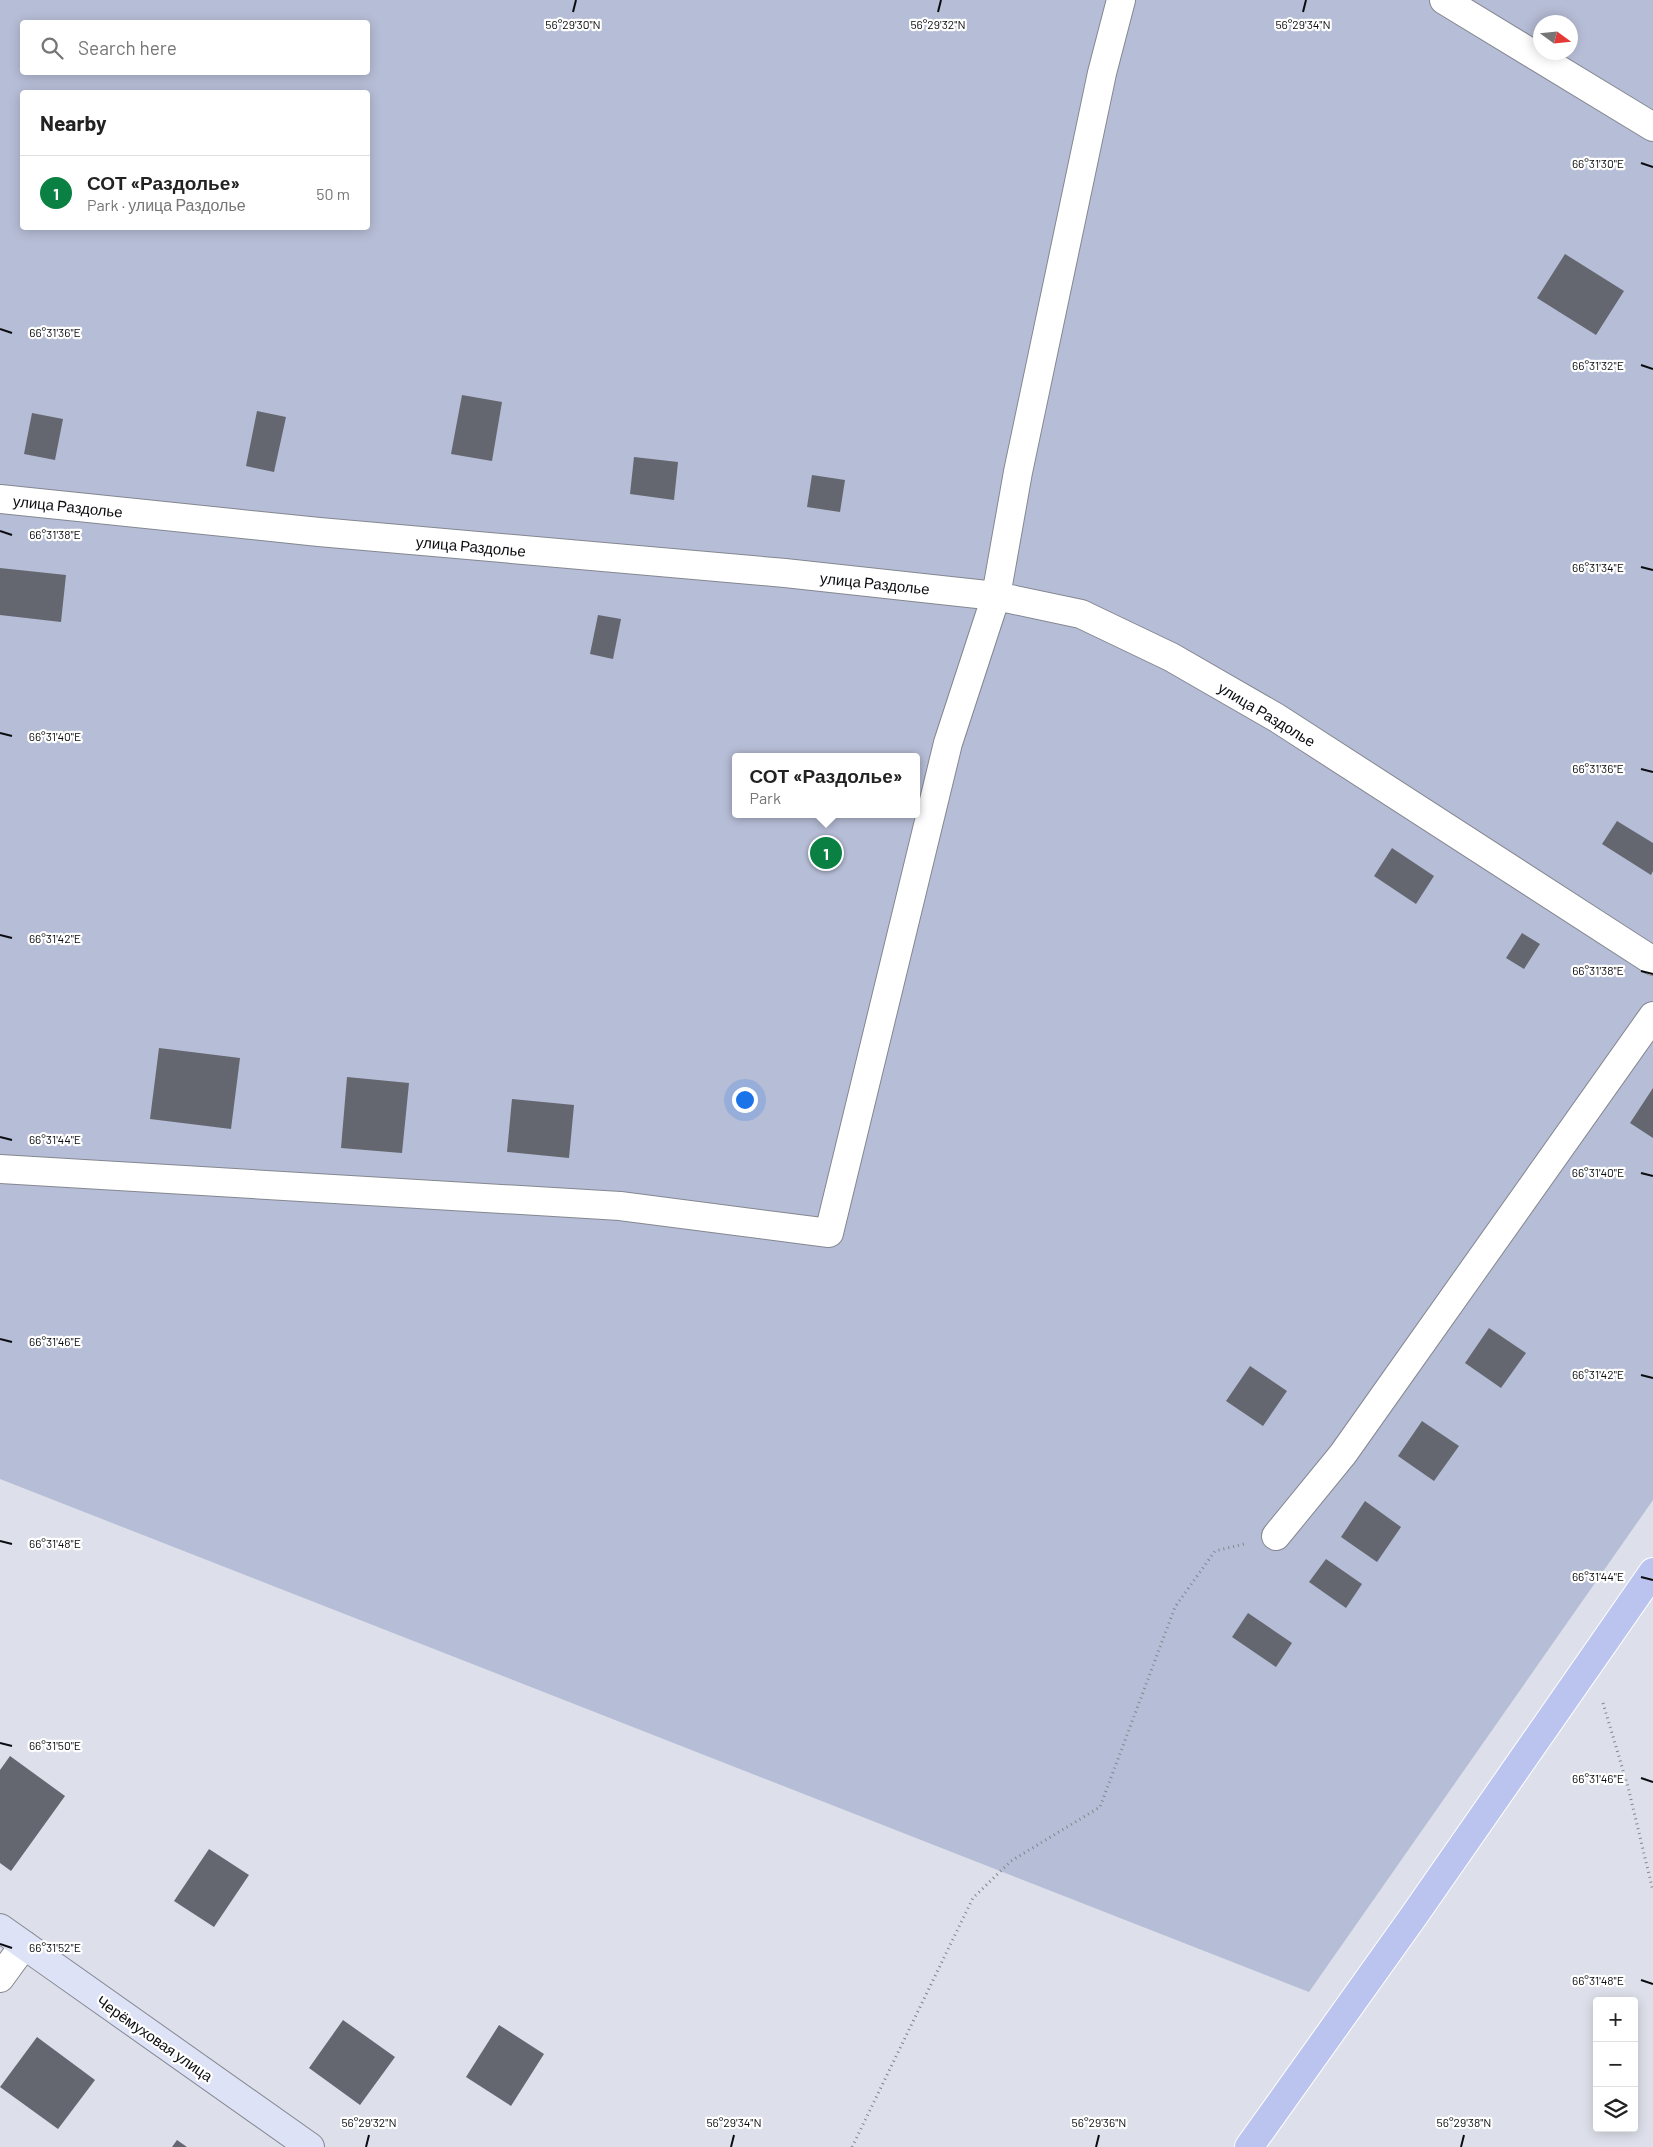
<!DOCTYPE html>
<html lang="en">
<head>
<meta charset="utf-8">
<style>
  :root { --surface:#fff; --page:#f2f2f2; --text:#222; --muted:#767676; --line:#e0e0e0; --accent:#0b8043 }
  body { margin:0; font-family:Barlow,sans-serif; background:var(--page); color:var(--text) }
  .controls { position:absolute; right:15px; bottom:15px; display:grid; overflow:hidden; border-radius:5px; box-shadow:0 2px 12px #0003 }
  .controls button { width:45px; height:45px; display:grid; place-items:center; padding:0; border:0; border-bottom:1px solid var(--line); background:var(--surface); color:var(--text); font:25px sans-serif }
  .compass { position:absolute; left:1533px; top:15px; width:45px; height:45px; border-radius:50%; background:var(--surface); box-shadow:0 2px 12px #0003; rotate:105deg }
  .you { position:absolute; left:744px; top:1099px; width:18px; height:18px; margin:-12px; border:4px solid #fff; border-radius:50%; background:#1a73e8; box-shadow:0 0 0 8px #1a73e833 }
  .badge { display:grid; place-items:center; width:32px; height:32px; border-radius:50%; background:var(--accent); color:#fff; font-size:16px; font-weight:700 }
  .pin { position:absolute; translate:-50% -50%; border:2px solid #fff; box-shadow:0 1px 5px #0006 }
  .popup { position:absolute; left:732px; top:753px; width:188px; height:65px; box-sizing:border-box; display:grid; place-content:center; border-radius:5px; background:var(--surface); filter:drop-shadow(0 1px 4px #0005); font-size:16px; white-space:nowrap; color:var(--muted) }
  .popup b { font-size:19px; color:var(--text) }
  .popup::after { content:''; position:absolute; left:50%; top:100%; margin-left:-10px; border:10px solid transparent; border-top-color:var(--surface) }
  .list { margin:0; padding:0; list-style:none }
  h2 { display:flex; justify-content:space-between; align-items:center; height:65px; margin:0; padding:0 20px; font-size:21px }
  h2 small { font-size:16px; font-weight:400; color:var(--muted) }
  .list li { display:grid; grid-template-columns:32px 1fr auto; gap:15px; align-items:center; box-sizing:border-box; height:75px; padding:0 20px; border-top:1px solid var(--line) }
  .list b { display:block; font-size:19px; white-space:nowrap }
  .list p { margin:0; font-size:16px; white-space:nowrap; color:var(--muted) }
  .list em { font-size:16px; font-style:normal; color:var(--muted) }
  .icon { flex:none; width:28px; height:28px; fill:none; stroke:currentColor; stroke-width:2; stroke-linecap:round; stroke-linejoin:round }
  .map { position:relative; flex:none; width:1653px; height:2147px; overflow:hidden }
  .search { position:absolute; background:var(--surface); box-shadow:0 2px 12px #0003; left:20px; top:20px; width:350px; height:55px; display:flex; align-items:center; gap:12px; box-sizing:border-box; padding:0 18px; border-radius:5px; color:var(--muted); font-size:19px }
  .panel { position:absolute; background:var(--surface); box-shadow:0 2px 12px #0003; left:20px; top:90px; width:350px; height:140px; border-radius:5px }
  .map>svg:first-child { display:block }
  .green { fill:#b6bdd6; fill-rule:evenodd }
  .building { fill:#64676f }
  .lines { fill:none; stroke-linecap:round; stroke-linejoin:round }
  .street-casing { stroke:#848790; stroke-width:30 }
  .secondary-casing { stroke:#848790; stroke-width:30 }
  .primary-casing { stroke:#fff; stroke-width:30 }
  .path { stroke:#84868d; stroke-width:3; stroke-dasharray:1 4; stroke-linecap:butt }
  .street { stroke:#fff; stroke-width:28 }
  .secondary { stroke:#dde2f7; stroke-width:28 }
  .primary { stroke:#bbc4ef; stroke-width:28 }
  .ticks { fill:none; stroke:#0b0c0f; stroke-width:2 }
  .labels { text-anchor:middle; dominant-baseline:central; stroke-width:4.5; stroke-linejoin:round; paint-order:stroke }
  .street-label { font-size:15px; fill:#0b0c0f; stroke:#fff }
  .ticks-label { font-size:12px; text-anchor:middle; fill:#0b0c0f; stroke:#fff; stroke-width:4.5; stroke-linejoin:round; paint-order:stroke }
</style>
</head>
<body>
<div class="map">
<svg width="1653" height="2147" viewBox="0 0 1653 2147">
  <rect width="100%" height="100%" fill="#dde0ea"/>
  <path class="green" d="M 0,0 L 1653,0 L 1653,1500 L 1309,1992 L 0,1479 ZM 22,22 L 368,22 L 368,72 L 22,72 ZM 1540,22 L 1570,22 L 1570,52 L 1540,52 ZM 22,92 L 368,92 L 368,228 L 22,228 ZM 736,757 L 916,757 L 916,814 L 736,814 Z"/>
  <path class="building" d="M 1565,254 L 1624,291 L 1596,335 L 1537,298 Z
    M 462,395 L 502,402 L 492,461 L 451,454 Z
    M 257,411 L 286,417 L 274,472 L 246,466 Z
    M 32,413 L 63,419 L 55,460 L 24,454 Z
    M 634,457 L 678,462 L 674,500 L 630,494 Z
    M 812,475 L 845,480 L 840,512 L 807,507 Z
    M 0,568 L 66,575 L 61,622 L 0,615 Z
    M 598,615 L 621,619 L 613,659 L 590,654 Z
    M 1617,821 L 1653,843 L 1653,871 L 1651,875 L 1602,844 Z
    M 1392,848 L 1434,876 L 1416,904 L 1374,876 Z
    M 1522,933 L 1540,944 L 1524,969 L 1506,958 Z
    M 159,1048 L 240,1058 L 231,1129 L 150,1119 Z
    M 347,1077 L 409,1083 L 402,1153 L 341,1148 Z
    M 1653,1088 L 1653,1138 L 1630,1123 Z
    M 512,1099 L 574,1105 L 569,1158 L 507,1152 Z
    M 1489,1328 L 1526,1353 L 1501,1388 L 1465,1363 Z
    M 1250,1366 L 1287,1391 L 1263,1426 L 1226,1401 Z
    M 1422,1421 L 1459,1446 L 1434,1481 L 1398,1456 Z
    M 1365,1501 L 1401,1527 L 1377,1562 L 1341,1537 Z
    M 1326,1559 L 1362,1584 L 1346,1608 L 1309,1582 Z
    M 1248,1613 L 1292,1643 L 1276,1667 L 1232,1637 Z
    M 10,1756 L 65,1796 L 11,1871 L 0,1863 L 0,1770 Z
    M 209,1849 L 249,1875 L 214,1927 L 174,1901 Z
    M 343,2020 L 395,2057 L 360,2105 L 309,2068 Z
    M 499,2025 L 544,2054 L 511,2106 L 466,2077 Z
    M 37,2037 L 95,2080 L 58,2129 L 0,2087 Z
    M 177,2140 L 187,2147 L 172,2147 Z"/>
  <g class="lines">
    <g class="street-casing">
      <path id="street" d="M 1444,0 L 1653,127
        M 0,499 L 319,532 L 785,573 L 996,596 L 1081,614 L 1171,657 L 1277,718 L 1653,961
        M 0,1169 L 620,1206 L 829,1233 L 948,743 L 996,596 L 1018,472 L 1102,73 L 1121,0
        M 1276,1536 L 1343,1454 L 1653,1016
        M 0,1978 L 24,1945"/>
    </g>
    <g class="secondary-casing">
      <path id="secondary" d="M 0,1928 L 310,2147"/>
    </g>
    <g class="primary-casing">
      <path id="primary" d="M 1249,2147 L 1413,1917 L 1653,1572"/>
    </g>
    <path class="path" d="M 1603,1703 L 1628,1787 L 1653,1891
      M 852,2147 L 973,1898 L 1011,1861 L 1100,1807 L 1175,1607 L 1215,1551 L 1244,1544"/>
    <use href="#street" class="street"/>
    <use href="#secondary" class="secondary"/>
    <use href="#primary" class="primary"/>
  </g>
  <path class="ticks" d="M 573,12 L 576,0M 938,12 L 941,0M 1303,12 L 1306,0M 1641,163 L 1653,167M 0,329 L 12,333M 1641,365 L 1653,369M 0,531 L 12,535M 1641,567 L 1653,570M 0,733 L 12,736M 1641,769 L 1653,772M 0,935 L 12,938M 1641,971 L 1653,974M 0,1137 L 12,1140M 1641,1173 L 1653,1176M 0,1339 L 12,1342M 1641,1375 L 1653,1378M 0,1541 L 12,1544M 1641,1577 L 1653,1580M 0,1743 L 12,1746M 1641,1778 L 1653,1782M 0,1944 L 12,1948M 1641,1980 L 1653,1984M 366,2147 L 369,2135M 731,2147 L 734,2135M 1096,2147 L 1099,2135M 1461,2147 L 1464,2135"/>
  <g class="labels">
    <g class="street-label">
      <text transform="translate(68 506) rotate(6)">улица Раздолье</text>
      <text transform="translate(471 546) rotate(5)">улица Раздолье</text>
      <text transform="translate(875 583) rotate(6)">улица Раздолье</text>
      <text transform="translate(1267 714) rotate(31)">улица Раздолье</text>
      <text transform="translate(155 2038) rotate(35)">Черёмуховая улица</text>
    </g>
  </g>
  <g class="ticks-label">
    <text x="573" y="29">56°29'30"N</text>
    <text x="938" y="29">56°29'32"N</text>
    <text x="1303" y="29">56°29'34"N</text>
    <text x="1598" y="168">66°31'30"E</text>
    <text x="55" y="337">66°31'36"E</text>
    <text x="1598" y="370">66°31'32"E</text>
    <text x="55" y="539">66°31'38"E</text>
    <text x="1598" y="572">66°31'34"E</text>
    <text x="55" y="741">66°31'40"E</text>
    <text x="1598" y="773">66°31'36"E</text>
    <text x="55" y="943">66°31'42"E</text>
    <text x="1598" y="975">66°31'38"E</text>
    <text x="55" y="1144">66°31'44"E</text>
    <text x="1598" y="1177">66°31'40"E</text>
    <text x="55" y="1346">66°31'46"E</text>
    <text x="1598" y="1379">66°31'42"E</text>
    <text x="55" y="1548">66°31'48"E</text>
    <text x="1598" y="1581">66°31'44"E</text>
    <text x="55" y="1750">66°31'50"E</text>
    <text x="1598" y="1783">66°31'46"E</text>
    <text x="55" y="1952">66°31'52"E</text>
    <text x="1598" y="1985">66°31'48"E</text>
    <text x="369" y="2127">56°29'32"N</text>
    <text x="734" y="2127">56°29'34"N</text>
    <text x="1099" y="2127">56°29'36"N</text>
    <text x="1464" y="2127">56°29'38"N</text>
  </g>
</svg>
<div class="controls">
<button>+</button>
<button>−</button>
<button><svg class="icon" aria-label="layers" viewBox="0 0 24 24"><path d="M12 4l9 5-9 5-9-5zM3 14l9 5 9-5"/></svg></button>
</div>
<svg class="compass" viewBox="-18 -18 36 36"><path d="M0-13l5 13h-10z" fill="#e53935"/><path d="M0 13l5-13h-10z" fill="#767676"/></svg>
<div class="you"></div>
<div class="pin badge" style="left:826px;top:853px">1</div>
<div class="popup"><b>СОТ «Раздолье»</b>Park</div>
<div class="search"><svg class="icon" aria-label="search" viewBox="0 0 24 24"><circle cx="10" cy="10" r="6"/><path d="M15 15l6 6"/></svg>Search here</div>
<section class="panel">
<h2>Nearby<small></small></h2>
<ul class="list">
<li><span class="badge">1</span><div><b>СОТ «Раздолье»</b><p>Park · улица Раздолье</p></div><em>50 m</em></li>
</ul>
</section>
</div>
</body>
</html>
